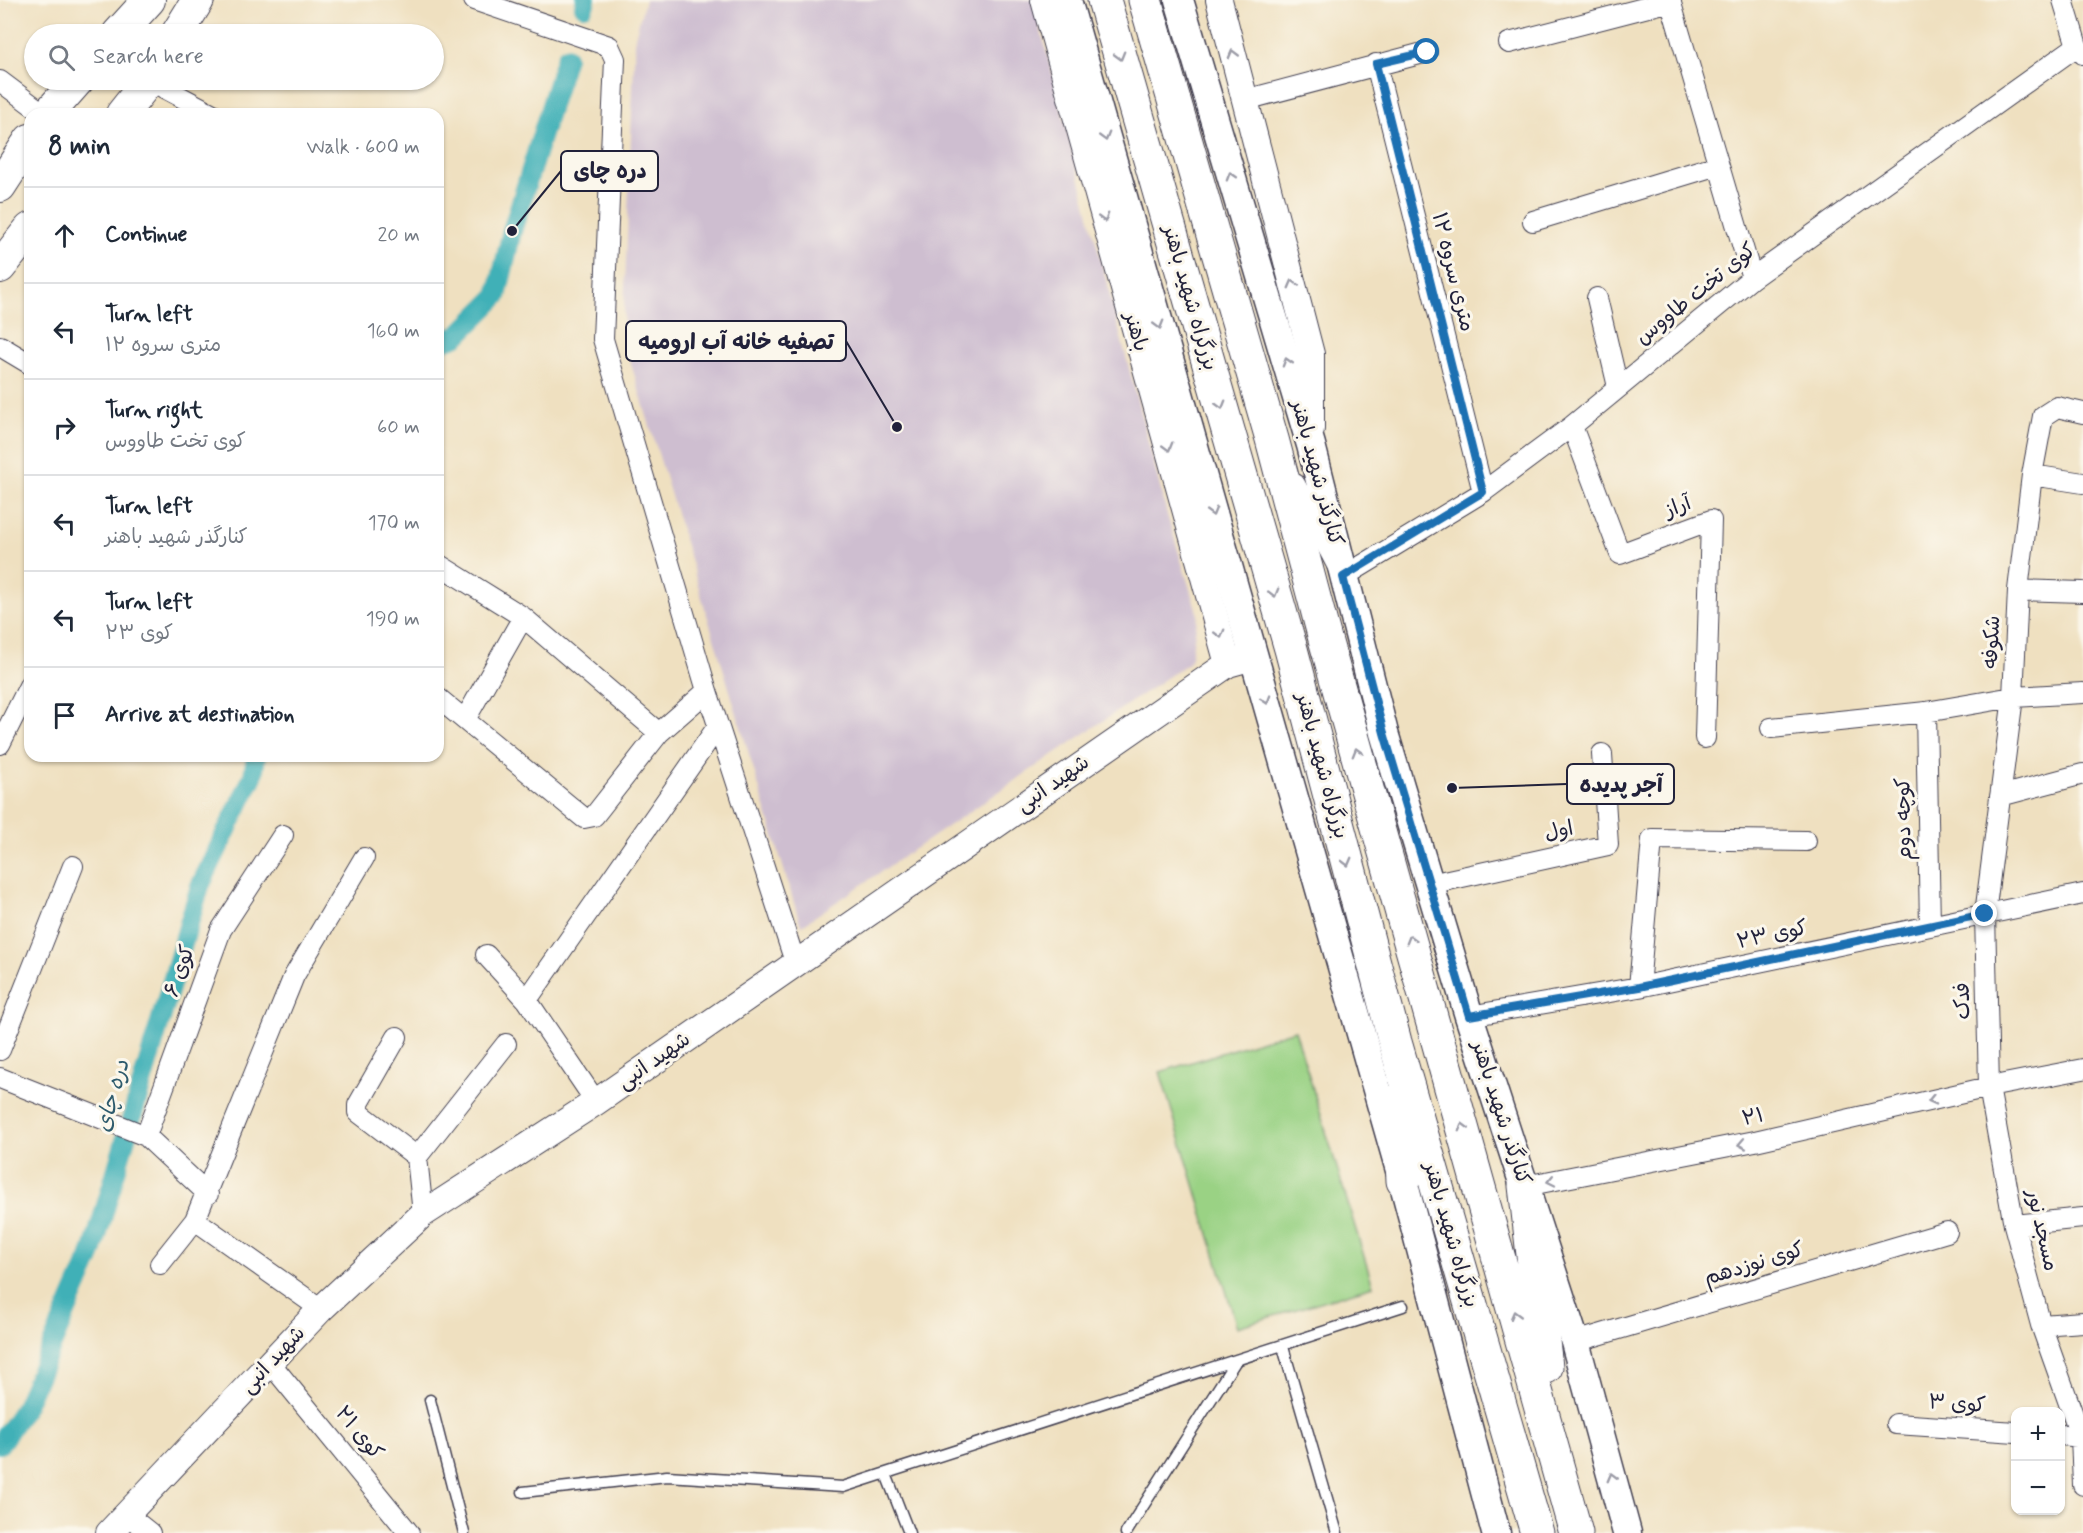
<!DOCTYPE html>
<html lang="en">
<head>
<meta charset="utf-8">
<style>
  :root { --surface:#fff; --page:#f2f2f3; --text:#1f2937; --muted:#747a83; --line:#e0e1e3 }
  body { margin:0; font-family:Mynerve,"Playpen Sans Arabic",sans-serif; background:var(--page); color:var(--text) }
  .controls { position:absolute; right:18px; bottom:18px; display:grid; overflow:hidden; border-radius:12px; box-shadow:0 2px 4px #0004 }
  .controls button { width:54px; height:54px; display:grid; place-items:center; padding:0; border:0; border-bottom:2px solid var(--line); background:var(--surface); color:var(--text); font:30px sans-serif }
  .stop { position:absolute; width:18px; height:18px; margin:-14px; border:4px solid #1f6fb2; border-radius:50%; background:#fff }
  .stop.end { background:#1f6fb2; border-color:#fff; box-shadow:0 2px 6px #0008 }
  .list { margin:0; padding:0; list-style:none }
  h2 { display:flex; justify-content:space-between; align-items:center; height:78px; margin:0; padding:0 24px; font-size:26px }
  h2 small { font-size:20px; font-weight:400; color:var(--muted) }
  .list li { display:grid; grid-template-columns:39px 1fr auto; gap:18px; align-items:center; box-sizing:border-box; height:96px; padding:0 24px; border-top:2px solid var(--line) }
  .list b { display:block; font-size:22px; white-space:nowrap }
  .list p { margin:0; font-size:20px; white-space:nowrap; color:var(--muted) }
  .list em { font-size:20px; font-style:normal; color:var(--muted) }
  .icon { flex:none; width:33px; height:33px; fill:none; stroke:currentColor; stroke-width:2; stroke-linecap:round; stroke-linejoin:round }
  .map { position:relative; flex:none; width:2083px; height:1533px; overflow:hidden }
  .search { position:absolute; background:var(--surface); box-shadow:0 2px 4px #0004; left:24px; top:24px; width:420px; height:66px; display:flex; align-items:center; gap:15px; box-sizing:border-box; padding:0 21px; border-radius:33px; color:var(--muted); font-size:22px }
  .panel { position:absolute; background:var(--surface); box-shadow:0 2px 4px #0004; left:24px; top:108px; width:420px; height:654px; border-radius:18px }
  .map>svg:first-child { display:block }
  .industrial { fill:#cebed0 }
  .green { fill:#9ad284; stroke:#5e7a60; stroke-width:1.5 }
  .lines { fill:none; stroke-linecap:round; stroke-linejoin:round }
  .canal { stroke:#40b0b7; stroke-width:20 }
  .service-casing { stroke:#413e4f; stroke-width:13 }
  .minor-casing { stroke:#413e4f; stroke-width:22 }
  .tertiary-casing { stroke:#413e4f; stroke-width:28 }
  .secondary-casing { stroke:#413e4f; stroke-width:31 }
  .primary-casing { stroke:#413e4f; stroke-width:34 }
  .trunk-casing { stroke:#413e4f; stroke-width:35 }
  .service { stroke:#fff; stroke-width:10 }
  .minor { stroke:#fff; stroke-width:20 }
  .tertiary { stroke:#fff; stroke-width:26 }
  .secondary { stroke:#fff; stroke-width:28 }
  .primary { stroke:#fff; stroke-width:32 }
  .trunk { stroke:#fff; stroke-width:33 }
  .oneway { stroke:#9c9ca7 }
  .route { stroke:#1f6fb2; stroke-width:8 }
  .labels { text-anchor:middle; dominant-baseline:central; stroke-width:6; stroke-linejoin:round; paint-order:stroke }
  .street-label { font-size:21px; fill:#22223b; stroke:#fbf7ec }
  .water-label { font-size:22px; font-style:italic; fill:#2e5b6d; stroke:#fbf7ec }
  .leader { fill:none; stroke:#22223b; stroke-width:2 }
  .callout-dot { fill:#22223b; stroke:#fbf7ec; stroke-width:2 }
  .callout { fill:#fbf7ec; stroke:#22223b; stroke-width:2 }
  .callout-label { font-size:22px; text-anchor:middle; font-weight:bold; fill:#22223b }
</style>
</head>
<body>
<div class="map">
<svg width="2083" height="1533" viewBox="0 0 2083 1533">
  <rect width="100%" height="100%" fill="#fbf7ec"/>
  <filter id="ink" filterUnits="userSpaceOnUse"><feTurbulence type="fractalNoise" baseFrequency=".0167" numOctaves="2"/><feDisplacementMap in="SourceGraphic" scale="12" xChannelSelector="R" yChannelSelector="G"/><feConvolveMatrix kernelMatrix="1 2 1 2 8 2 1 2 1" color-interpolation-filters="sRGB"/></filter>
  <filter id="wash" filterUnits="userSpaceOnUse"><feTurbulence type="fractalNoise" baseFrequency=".008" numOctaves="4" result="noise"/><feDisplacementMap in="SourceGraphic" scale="24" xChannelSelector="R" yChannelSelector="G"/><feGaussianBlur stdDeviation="1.35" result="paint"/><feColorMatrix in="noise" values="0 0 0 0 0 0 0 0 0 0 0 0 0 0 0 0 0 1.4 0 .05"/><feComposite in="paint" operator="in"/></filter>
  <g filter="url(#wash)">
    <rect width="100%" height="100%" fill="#efe0c0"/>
    <path class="industrial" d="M 645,0 L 1033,0 L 1168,518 L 1198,615 L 1190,662 L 801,926 L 623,337 L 635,37 Z"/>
    <path class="green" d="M 1295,1030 L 1373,1286 L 1237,1327 L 1160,1072 Z"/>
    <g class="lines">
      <path class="canal" d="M 584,6 L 586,0
        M 438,343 L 457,336 L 497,296 L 512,231 L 566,57
        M 0,1444 L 25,1407 L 92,1253 L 200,886 L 253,776 L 256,756"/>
    </g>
  </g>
  <g filter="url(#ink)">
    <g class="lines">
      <g class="service-casing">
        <path id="service" d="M 1283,1347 L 1337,1533
          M 430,1400 L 464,1533
          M 886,1474 L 909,1533
          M 523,1492 L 667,1476 L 843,1487 L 1403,1306
          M 1126,1533 L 1235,1362"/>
      </g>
      <g class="minor-casing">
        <path id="minor" d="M 474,0 L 609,46 L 615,59 L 603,339 L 707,691 L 795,962
          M 1670,0 L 1752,278
          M 2063,0 L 2077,46 L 2083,54
          M 1509,43 L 1671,1
          M 1376,64 L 1483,492
          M 149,80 L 213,114
          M 0,81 L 44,114
          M 1245,100 L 1427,52
          M 1533,221 L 1718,165
          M 1597,298 L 1618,387
          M 0,346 L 30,364
          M 2083,413 L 2057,407 L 2043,416 L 2032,475 L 2018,590 L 2013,697 L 1985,914 L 1989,1087 L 2014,1225 L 2041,1325 L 2081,1437 L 2083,1485
          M 1572,426 L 1620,554 L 1711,520 L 1705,738
          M 2032,475 L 2083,483
          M 1295,484 L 1343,577 L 1483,492 L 1572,426 L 1752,278 L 2077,46
          M 438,564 L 523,617 L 659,733
          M 2018,590 L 2083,592
          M 438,698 L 584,818 L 594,816 L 659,733 L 707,691
          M 1926,712 L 1930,926
          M 466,718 L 523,617
          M 1771,728 L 1926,712 L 2013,697 L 2083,693
          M 0,744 L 30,684
          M 2000,796 L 2083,774
          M 1430,884 L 1608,845 L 1602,754
          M 486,955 L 527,1000 L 596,1102
          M 1639,987 L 1652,839 L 1806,841
          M 527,1000 L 718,726
          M 1469,1016 L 1639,987 L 2083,894
          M 397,1037 L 358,1105 L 358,1112 L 417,1157
          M 0,1050 L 73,866
          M 0,1078 L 146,1136 L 208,1194
          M 146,1136 L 221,930 L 283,835
          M 1525,1186 L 1755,1141 L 1989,1087 L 2083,1069
          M 423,1214 L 417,1157 L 506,1044
          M 195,1220 L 321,1309
          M 2014,1225 L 2083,1218
          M 160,1264 L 195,1220 L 294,976 L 364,858
          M 2041,1325 L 2083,1322
          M 1575,1342 L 1947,1232
          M 271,1364 L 409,1533
          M 1896,1424 L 2016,1432
          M 2060,1435 L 2083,1437
          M 126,1514 L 150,1533"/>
      </g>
      <g class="tertiary-casing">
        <path id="tertiary" d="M 1044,0 L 1228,664
          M 1219,0 L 1311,354 L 1311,429
          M 109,1533 L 321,1309 L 423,1214 L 596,1102 L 1228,664 L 1253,657"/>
      </g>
      <g class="secondary-casing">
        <path id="secondary" d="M 1067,0 L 1403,1181 L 1496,1533
          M 1179,0 L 1311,445 L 1384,733 L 1469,1016 L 1575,1342 L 1627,1533"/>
      </g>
      <g class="primary-casing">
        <path id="primary" d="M 118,34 L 149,0
          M 177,34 L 198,0
          M 48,114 L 78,80
          M 122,114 L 149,80
          M 0,186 L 30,140
          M 0,267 L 30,229"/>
      </g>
      <g class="trunk-casing">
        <path id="trunk" d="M 1104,0 L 1291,649 L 1395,1042 L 1537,1533
          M 1145,0 L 1272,439 L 1325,639 L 1576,1533
          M 1399,1100 L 1403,1181
          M 1525,1186 L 1546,1367"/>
      </g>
      <use href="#service" class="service"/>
      <use href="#minor" class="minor"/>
      <use href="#tertiary" class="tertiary"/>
      <use href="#secondary" class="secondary"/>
      <use href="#primary" class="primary"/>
      <use href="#trunk" class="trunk"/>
    </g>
    <defs><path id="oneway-chevron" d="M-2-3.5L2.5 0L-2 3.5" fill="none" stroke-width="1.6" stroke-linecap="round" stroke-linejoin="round" transform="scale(1.5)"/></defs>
    <g class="oneway">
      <use href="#oneway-chevron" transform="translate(1233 54) rotate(-105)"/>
      <use href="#oneway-chevron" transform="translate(1120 56) rotate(74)"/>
      <use href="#oneway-chevron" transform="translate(1105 137) rotate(74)"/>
      <use href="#oneway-chevron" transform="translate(1231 176) rotate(-107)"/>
      <use href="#oneway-chevron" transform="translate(1104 218) rotate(74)"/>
      <use href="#oneway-chevron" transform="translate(1293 284) rotate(-105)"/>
      <use href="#oneway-chevron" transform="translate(1159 325) rotate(74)"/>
      <use href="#oneway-chevron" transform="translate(1287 362) rotate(-107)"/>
      <use href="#oneway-chevron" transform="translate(1221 405) rotate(74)"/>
      <use href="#oneway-chevron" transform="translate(1168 447) rotate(74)"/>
      <use href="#oneway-chevron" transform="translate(1212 512) rotate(74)"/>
      <use href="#oneway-chevron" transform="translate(1274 593) rotate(74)"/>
      <use href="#oneway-chevron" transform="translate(1220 634) rotate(74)"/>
      <use href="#oneway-chevron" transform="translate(1266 700) rotate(73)"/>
      <use href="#oneway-chevron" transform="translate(1357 752) rotate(-106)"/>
      <use href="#oneway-chevron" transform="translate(1347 862) rotate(75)"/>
      <use href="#oneway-chevron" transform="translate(1411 939) rotate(-106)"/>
      <use href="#oneway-chevron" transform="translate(1932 1100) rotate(167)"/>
      <use href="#oneway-chevron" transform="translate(1463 1127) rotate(-105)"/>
      <use href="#oneway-chevron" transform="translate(1742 1144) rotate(169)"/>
      <use href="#oneway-chevron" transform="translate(1551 1181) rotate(168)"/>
      <use href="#oneway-chevron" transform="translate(1515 1315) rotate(-105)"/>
      <use href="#oneway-chevron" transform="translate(1612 1477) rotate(-105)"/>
    </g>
  </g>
  <g class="lines" filter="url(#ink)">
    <path class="route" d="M 1427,52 L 1376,64 L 1483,492 L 1343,577 L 1384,733 L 1469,1016 L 1639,987 L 1985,914"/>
  </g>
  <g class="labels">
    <g class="street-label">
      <text transform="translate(1453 272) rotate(76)">۱۲ متری سروه</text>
      <text transform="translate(1696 294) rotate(-39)">کوی تخت طاووس</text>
      <text transform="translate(1190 298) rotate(74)">بزرگراه شهید باهنر</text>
      <text transform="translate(1136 332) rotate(74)">باهنر</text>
      <text transform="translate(1317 473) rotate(75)">کنارگذر شهید باهنر</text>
      <text transform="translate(1678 507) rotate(-21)">آراز</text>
      <text transform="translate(1992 642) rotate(-87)">شکوفه</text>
      <text transform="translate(1322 766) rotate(75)">بزرگراه شهید باهنر</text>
      <text transform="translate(1053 784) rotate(-35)">شهید انبی</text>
      <text transform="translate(1904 819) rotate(-91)">کوچه دوم</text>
      <text transform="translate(1559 831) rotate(-12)">اول</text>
      <text transform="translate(1772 935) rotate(-12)">کوی ۲۳</text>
      <text transform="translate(180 971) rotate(-70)">کوی ۶</text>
      <text transform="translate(1963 1001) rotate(-91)">فدک</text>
      <text transform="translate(654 1061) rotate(-35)">شهید انبی</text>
      <text transform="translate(1501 1113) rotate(72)">کنارگذر شهید باهنر</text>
      <text transform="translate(1753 1117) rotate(-12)">۲۱</text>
      <text transform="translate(2042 1230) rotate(77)">مسجد نور</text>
      <text transform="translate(1451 1235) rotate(74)">بزرگراه شهید باهنر</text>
      <text transform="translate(1754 1264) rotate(-17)">کوی نوزدهم</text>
      <text transform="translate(273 1360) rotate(-47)">شهید انبی</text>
      <text transform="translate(1957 1404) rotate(4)">کوی ۳</text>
      <text transform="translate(359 1433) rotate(51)">کوی ۲۱</text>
    </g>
    <g class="water-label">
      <text transform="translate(113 1096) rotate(-74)">دره چای</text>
    </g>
  </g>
  <path class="leader" d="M512 231L561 171M897 427L846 341M1452 788L1567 784"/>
  <g class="callout-dot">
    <circle cx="512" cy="231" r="6"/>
    <circle cx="897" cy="427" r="6"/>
    <circle cx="1452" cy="788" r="6"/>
  </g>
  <g class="callout">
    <rect x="561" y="151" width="97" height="40" rx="6"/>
    <rect x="626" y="321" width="220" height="40" rx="6"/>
    <rect x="1567" y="764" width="107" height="40" rx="6"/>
  </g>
  <g class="callout-label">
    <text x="610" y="178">دره چای</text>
    <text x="736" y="349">تصفیه خانه آب ارومیه</text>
    <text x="1621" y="792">آجر پدیده</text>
  </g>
</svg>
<div class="controls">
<button>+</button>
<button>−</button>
</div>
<div class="stop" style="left:1427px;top:52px"></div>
<div class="stop end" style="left:1985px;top:914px"></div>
<div class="search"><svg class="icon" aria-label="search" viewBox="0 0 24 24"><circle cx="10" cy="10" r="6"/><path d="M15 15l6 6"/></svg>Search here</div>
<section class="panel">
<h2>8 min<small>Walk · 600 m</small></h2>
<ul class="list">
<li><svg class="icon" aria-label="ahead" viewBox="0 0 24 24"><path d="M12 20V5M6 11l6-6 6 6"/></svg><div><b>Continue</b></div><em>20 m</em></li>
<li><svg class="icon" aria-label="left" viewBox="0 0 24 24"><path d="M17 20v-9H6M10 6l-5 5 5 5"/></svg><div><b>Turn left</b><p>۱۲ متری سروه</p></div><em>160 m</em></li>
<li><svg class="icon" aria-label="right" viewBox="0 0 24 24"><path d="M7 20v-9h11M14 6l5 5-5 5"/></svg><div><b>Turn right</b><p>کوی تخت طاووس</p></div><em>60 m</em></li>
<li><svg class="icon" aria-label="left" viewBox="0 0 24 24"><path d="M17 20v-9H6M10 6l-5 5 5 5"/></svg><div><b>Turn left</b><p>کنارگذر شهید باهنر</p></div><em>170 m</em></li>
<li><svg class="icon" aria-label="left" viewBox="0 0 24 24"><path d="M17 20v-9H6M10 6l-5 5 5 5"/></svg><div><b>Turn left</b><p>کوی ۲۳</p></div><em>190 m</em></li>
<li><svg class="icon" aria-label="arrive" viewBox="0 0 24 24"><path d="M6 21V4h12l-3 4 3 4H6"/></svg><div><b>Arrive at destination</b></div></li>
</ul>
</section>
</div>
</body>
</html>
